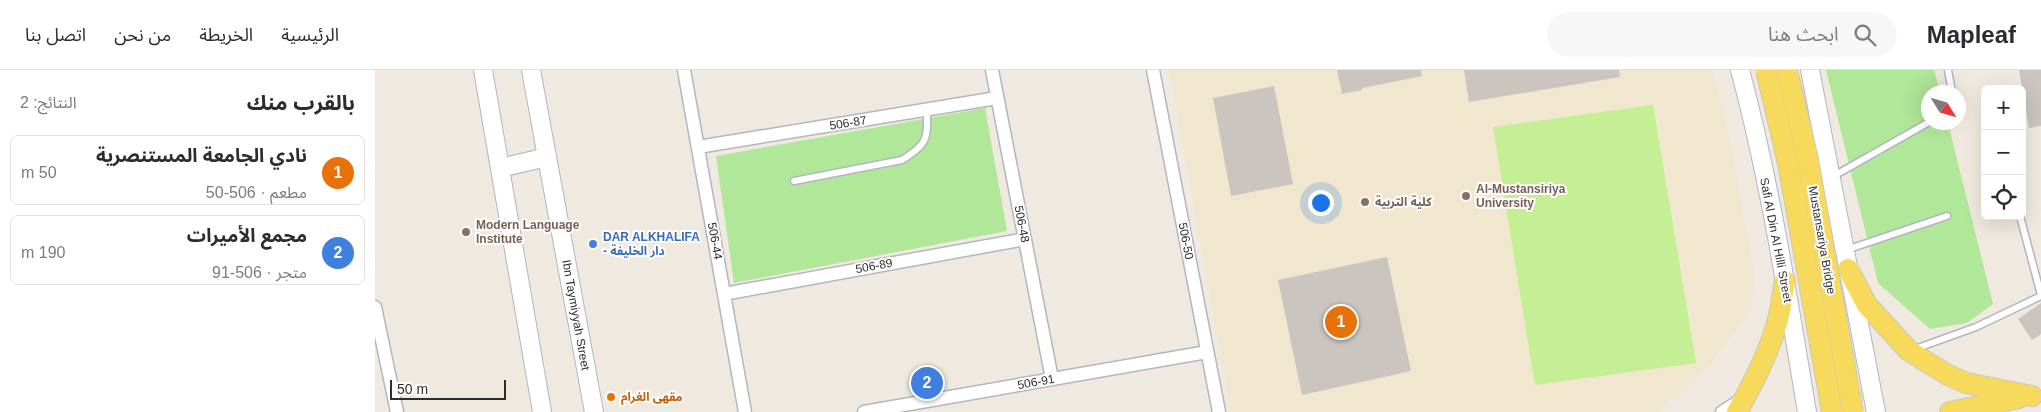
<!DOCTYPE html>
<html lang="ar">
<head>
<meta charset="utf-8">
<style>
  :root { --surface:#fff; --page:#f7f7f7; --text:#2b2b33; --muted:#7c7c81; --line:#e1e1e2; --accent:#111827 }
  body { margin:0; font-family:Arial,"Noto Sans Arabic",sans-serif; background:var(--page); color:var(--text); direction:rtl }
  .controls { position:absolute; right:15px; top:15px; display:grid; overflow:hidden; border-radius:8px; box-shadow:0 5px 20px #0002 }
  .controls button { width:45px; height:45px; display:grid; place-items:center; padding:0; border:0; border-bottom:1px solid var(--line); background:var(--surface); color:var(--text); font:25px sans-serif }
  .compass { position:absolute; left:1546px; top:15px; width:45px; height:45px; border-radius:50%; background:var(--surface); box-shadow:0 5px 20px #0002; rotate:127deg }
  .scale { position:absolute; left:15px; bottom:12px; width:116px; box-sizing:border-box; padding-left:5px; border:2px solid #2d2d2d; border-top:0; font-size:14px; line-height:18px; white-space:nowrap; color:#2d2d2d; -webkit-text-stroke:4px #fff; paint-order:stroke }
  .you { position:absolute; left:945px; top:132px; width:18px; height:18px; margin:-12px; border:4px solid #fff; border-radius:50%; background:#1a73e8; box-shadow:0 0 0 8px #1a73e833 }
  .badge { display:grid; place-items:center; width:32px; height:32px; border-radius:50%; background:var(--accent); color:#fff; font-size:16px; font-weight:700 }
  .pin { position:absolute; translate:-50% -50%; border:2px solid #fff; box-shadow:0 1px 5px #0006 }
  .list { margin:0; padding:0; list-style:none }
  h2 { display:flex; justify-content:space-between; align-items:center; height:65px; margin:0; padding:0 20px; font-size:21px }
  h2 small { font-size:16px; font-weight:400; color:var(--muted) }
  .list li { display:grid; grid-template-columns:32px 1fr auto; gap:15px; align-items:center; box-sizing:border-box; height:70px; margin:0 10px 10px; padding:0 10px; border:1px solid var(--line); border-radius:8px }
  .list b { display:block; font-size:19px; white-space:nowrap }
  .list p { margin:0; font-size:16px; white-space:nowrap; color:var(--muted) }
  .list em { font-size:16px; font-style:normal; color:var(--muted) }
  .icon { flex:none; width:28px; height:28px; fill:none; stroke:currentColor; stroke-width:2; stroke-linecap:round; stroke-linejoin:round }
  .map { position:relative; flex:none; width:1666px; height:342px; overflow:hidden; direction:ltr }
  header { display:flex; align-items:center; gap:30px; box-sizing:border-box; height:70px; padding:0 25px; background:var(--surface); border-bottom:1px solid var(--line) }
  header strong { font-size:24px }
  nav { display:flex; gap:28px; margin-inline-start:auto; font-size:18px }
  .search { width:350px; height:45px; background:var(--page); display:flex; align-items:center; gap:12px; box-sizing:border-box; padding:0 18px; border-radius:28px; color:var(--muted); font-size:19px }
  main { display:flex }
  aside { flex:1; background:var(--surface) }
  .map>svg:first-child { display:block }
  .education { fill:#f1e7ce }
  .green { fill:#b1e799 }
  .pitch { fill:#c5ef95 }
  .building { fill:#cac5be }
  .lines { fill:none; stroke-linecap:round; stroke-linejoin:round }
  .lane-casing { stroke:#b3b5c1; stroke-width:9 }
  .street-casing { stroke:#b3b5c1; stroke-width:15 }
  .secondary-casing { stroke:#b3b5c1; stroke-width:20 }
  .primary-casing { stroke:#c8c8c8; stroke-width:22 }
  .lane { stroke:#fff; stroke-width:6 }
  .street { stroke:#fff; stroke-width:12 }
  .secondary { stroke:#fff; stroke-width:18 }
  .primary { stroke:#f7d95b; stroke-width:20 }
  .primary-bridge-casing { stroke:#c8c8c8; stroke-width:22; stroke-linecap:butt }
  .primary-bridge { stroke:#f7d95b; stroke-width:20 }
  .education-dot { fill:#8d6e63; stroke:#fff; stroke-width:2 }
  .shop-dot { fill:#3f7fe0; stroke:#fff; stroke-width:2 }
  .food-dot { fill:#e8710a; stroke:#fff; stroke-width:2 }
  .labels { text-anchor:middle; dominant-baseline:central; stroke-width:4; stroke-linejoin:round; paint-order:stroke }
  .street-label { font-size:12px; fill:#2d2d2d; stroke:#fff }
  .education-label { font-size:12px; font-weight:bold; fill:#785e54; stroke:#fff; text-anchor:start }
  .shop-label { font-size:12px; font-weight:bold; fill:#366cbe; stroke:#fff; text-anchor:start }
  .food-label { font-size:12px; font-weight:bold; fill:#c56008; stroke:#fff; text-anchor:start }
</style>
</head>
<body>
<header>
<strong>Mapleaf</strong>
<div class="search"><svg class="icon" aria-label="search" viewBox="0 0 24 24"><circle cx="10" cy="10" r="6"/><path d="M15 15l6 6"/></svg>ابحث هنا</div>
<nav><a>الرئيسية</a><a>الخريطة</a><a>من نحن</a><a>اتصل بنا</a></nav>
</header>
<main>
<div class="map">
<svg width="1666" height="342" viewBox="0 0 1666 342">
  <rect width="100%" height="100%" fill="#efe9df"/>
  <path class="education" d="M 794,0 L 1336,0 L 1351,50 L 1379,201 L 1377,232 L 1364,256 L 1333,296 L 1282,342 L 856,342 Z"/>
  <path class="green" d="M 1451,0 L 1559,0 L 1565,22 L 1554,22 L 1554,52 L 1573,53 L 1618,234 L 1592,253 L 1555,259 L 1503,213 Z
    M 610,38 L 632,161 L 359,213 L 341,86 Z"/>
  <path class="pitch" d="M 1278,35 L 1321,293 L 1160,315 L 1118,57 Z"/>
  <path class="building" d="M 962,0 L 1046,0 L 1047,6 L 987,18 L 987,20 L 967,24 Z
    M 1089,0 L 1244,0 L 1245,7 L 1094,32 Z
    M 1644,0 L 1666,0 L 1666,56 L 1654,58 Z
    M 899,16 L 918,114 L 856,126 L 838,28 Z
    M 1012,187 L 1036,301 L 927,325 L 903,210 Z
    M 1666,233 L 1666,264 L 1657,270 L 1643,249 Z"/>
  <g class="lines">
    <g class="lane-casing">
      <path id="lane" d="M 1573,0 L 1577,22
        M 1457,107 L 1554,52
        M 419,111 L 527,90 C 554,73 552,69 552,40
        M 1645,146 L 1666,225
        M 1471,180 L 1572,146
        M 1540,279 L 1601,257 L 1666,226"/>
    </g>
    <g class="street-casing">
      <path id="street" d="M 309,0 L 370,342
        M 617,0 L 677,309
        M 778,0 L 844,342
        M 323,77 L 622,28
        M 349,224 L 650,169
        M 0,237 L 22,342
        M 489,342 L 832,282
        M 1347,342 L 1366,330"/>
    </g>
    <g class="secondary-casing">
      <path id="secondary" d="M 108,0 L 167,342
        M 156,0 L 219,342
        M 1365,0 C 1395,112 1413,228 1432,342
        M 1435,0 L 1501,342
        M 125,98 L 172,87"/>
    </g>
    <g class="primary-casing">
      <path id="primary" d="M 1473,199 L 1492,235 L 1534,281 L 1573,305 L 1591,313 L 1657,326
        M 1362,342 C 1378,313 1393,285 1402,253 C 1406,240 1407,225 1410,211
        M 1575,342 L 1644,328"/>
    </g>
    <use href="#lane" class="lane"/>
    <use href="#street" class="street"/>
    <use href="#secondary" class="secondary"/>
    <use href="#primary" class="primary"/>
    <g class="primary-bridge-casing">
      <path id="primary-bridge" d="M 1391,0 L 1413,93 L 1457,342
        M 1412,0 L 1433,90 L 1478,342"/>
    </g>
    <use href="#primary-bridge" class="primary-bridge"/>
  </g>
  <g class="education-dot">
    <circle cx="1091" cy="126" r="5"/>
    <circle cx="990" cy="132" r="5"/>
    <circle cx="91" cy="162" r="5"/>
  </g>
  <circle class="shop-dot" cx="218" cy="174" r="5"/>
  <circle class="food-dot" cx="236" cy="327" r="5"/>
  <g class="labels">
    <g class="street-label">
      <text transform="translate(473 53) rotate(-9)">506-87</text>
      <text transform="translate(647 154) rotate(79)">506-48</text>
      <text transform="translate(1401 170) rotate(79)">Safi Al Din Al Hilli Street</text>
      <text transform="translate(1447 170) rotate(80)">Mustansariya Bridge</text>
      <text transform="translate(340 171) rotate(80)">506-44</text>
      <text transform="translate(811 171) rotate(79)">506-50</text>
      <text transform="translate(499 196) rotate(-10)">506-89</text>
      <text transform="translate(201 245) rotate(80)">Ibn Taymiyyah Street</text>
      <text transform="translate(661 312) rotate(-10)">506-91</text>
    </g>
    <g class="education-label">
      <text x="1101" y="119">Al-Mustansiriya<tspan x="1101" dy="14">University</tspan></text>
      <text x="1000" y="132">كلية التربية</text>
      <text x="101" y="155">Modern Language<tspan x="101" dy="14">Institute</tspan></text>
    </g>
    <g class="shop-label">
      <text x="228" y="167">DAR ALKHALIFA<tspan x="228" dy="14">- دار الخليفة</tspan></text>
    </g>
    <g class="food-label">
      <text x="246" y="327">مقهى الغرام</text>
    </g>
  </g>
</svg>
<div class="controls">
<button>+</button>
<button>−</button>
<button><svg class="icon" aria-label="locate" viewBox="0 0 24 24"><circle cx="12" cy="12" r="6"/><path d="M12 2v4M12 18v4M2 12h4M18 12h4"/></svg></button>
</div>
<svg class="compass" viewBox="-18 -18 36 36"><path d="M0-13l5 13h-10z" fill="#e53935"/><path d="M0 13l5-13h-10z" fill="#7c7c81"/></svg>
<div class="scale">50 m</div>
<div class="you"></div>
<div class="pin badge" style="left:966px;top:252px;background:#e8710a">1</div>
<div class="pin badge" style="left:552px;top:313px;background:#3f7fe0">2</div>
</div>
<aside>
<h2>بالقرب منك<small>النتائج: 2</small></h2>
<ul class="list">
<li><span class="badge" style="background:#e8710a">1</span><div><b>نادي الجامعة المستنصرية</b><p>مطعم · 506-50</p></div><em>50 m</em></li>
<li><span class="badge" style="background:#3f7fe0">2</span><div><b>مجمع الأميرات</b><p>متجر · 506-91</p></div><em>190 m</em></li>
</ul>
</aside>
</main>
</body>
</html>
